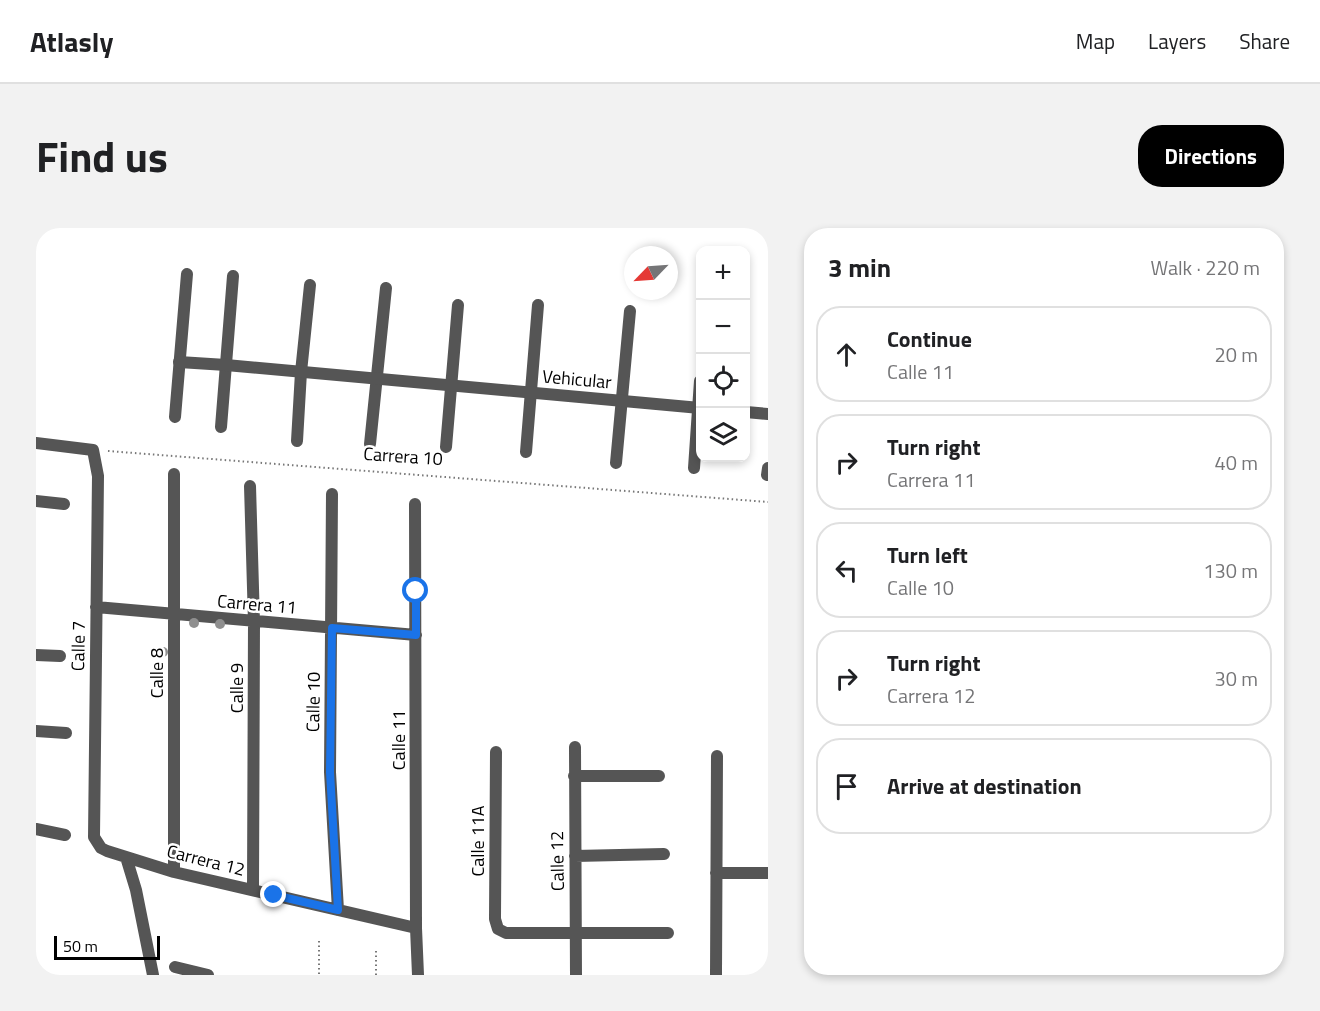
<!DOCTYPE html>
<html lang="en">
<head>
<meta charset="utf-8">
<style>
  :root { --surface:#fff; --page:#f2f2f2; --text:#202124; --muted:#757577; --line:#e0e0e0; --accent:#000 }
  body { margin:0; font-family:"Titillium Web",sans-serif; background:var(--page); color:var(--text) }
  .controls { position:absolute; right:18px; top:18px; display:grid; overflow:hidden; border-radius:12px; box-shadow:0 3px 9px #0003 }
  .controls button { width:54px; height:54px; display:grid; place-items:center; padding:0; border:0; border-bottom:2px solid var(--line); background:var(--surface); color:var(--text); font:30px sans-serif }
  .compass { position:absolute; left:588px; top:18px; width:54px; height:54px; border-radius:50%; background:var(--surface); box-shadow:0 3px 9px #0003; rotate:245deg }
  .scale { position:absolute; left:18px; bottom:15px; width:106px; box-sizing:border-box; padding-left:6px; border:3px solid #000; border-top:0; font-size:16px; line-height:21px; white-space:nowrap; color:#000; -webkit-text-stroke:4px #fff; paint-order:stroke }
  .stop { position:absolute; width:18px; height:18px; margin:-14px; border:4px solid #1a73e8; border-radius:50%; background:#fff }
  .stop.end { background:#1a73e8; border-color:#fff; box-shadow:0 2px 6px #0008 }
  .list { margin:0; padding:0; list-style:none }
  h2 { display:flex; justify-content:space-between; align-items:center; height:78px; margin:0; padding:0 24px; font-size:26px }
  h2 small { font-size:20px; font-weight:400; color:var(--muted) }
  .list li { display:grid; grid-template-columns:39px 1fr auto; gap:18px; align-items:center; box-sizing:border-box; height:96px; margin:0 12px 12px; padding:0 12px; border:2px solid var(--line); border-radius:24px }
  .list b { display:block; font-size:22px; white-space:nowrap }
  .list p { margin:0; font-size:20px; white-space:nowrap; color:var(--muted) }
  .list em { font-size:20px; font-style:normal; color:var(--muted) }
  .icon { flex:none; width:33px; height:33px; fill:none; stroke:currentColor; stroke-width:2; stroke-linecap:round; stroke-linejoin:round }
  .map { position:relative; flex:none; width:732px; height:747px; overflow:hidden; border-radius:24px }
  header { display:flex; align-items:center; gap:36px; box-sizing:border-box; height:84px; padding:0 30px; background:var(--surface); border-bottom:2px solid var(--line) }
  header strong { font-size:28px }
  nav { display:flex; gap:33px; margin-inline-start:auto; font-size:21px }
  .intro { display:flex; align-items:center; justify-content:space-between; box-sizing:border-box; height:144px; padding:0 36px }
  h1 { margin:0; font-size:42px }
  .button { padding:15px 27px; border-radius:24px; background:var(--accent); color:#fff; font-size:21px; font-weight:700 }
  main { display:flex; gap:36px; padding:0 36px }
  aside { flex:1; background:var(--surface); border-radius:24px; box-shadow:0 3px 9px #0003 }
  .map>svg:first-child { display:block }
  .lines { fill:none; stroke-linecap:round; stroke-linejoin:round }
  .path { stroke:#777; stroke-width:2; stroke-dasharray:1.5 3; stroke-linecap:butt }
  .pedestrian { stroke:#555; stroke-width:12 }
  .minor { stroke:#555; stroke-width:12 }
  .tree { fill:#8f8f8f }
  .route { stroke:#1a73e8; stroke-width:8 }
  .labels { text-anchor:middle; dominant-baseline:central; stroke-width:5; stroke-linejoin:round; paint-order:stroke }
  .street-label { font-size:18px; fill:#000; stroke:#fff }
</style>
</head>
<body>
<header>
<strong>Atlasly</strong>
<nav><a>Map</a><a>Layers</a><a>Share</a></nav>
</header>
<div class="intro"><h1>Find us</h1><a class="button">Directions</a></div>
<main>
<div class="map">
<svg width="732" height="747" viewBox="0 0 732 747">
  <rect width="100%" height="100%" fill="#fff"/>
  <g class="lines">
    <path class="path" d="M 72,223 L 732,274
      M 283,713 L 283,747
      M 340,747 L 340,723"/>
    <path class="pedestrian" d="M 139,189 L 151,46
      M 185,199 L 197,48
      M 261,213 L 265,144 L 274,57
      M 334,216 L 350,60
      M 410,219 L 422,77
      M 490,224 L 502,77
      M 580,235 L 594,83
      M 658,240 L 664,153
      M 731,247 L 732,240"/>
    <path class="minor" d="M 143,134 L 190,137 L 664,180
      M 710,184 L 732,186
      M 0,215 L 57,222 L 62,248 L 58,609 L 65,620 L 71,623 L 138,644 L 380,700
      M 214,258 L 218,394 L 217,662
      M 296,266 L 294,544 L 302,682
      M 0,273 L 28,276
      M 379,276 L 380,700 L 382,747
      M 60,379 L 380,407
      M 0,427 L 24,428
      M 0,503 L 30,505
      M 539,519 L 540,747
      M 460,524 L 459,691 L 462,701 L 470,705 L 632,705
      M 538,548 L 623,548
      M 0,601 L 29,607
      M 539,628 L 628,626
      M 90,629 L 100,662 L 117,747
      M 138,644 L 138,246
      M 680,645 L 732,645
      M 139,739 L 172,747
      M 680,747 L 681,528"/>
  </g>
  <g class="tree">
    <circle cx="158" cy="395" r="5"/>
    <circle cx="184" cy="396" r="5"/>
    <circle cx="127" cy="424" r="5"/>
  </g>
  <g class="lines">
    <path class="route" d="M 238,667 L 302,682 L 294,544 L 296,400 L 380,407 L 380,363"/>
  </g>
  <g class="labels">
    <g class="street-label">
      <text transform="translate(541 151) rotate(5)">Vehicular</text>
      <text transform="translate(367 228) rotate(4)">Carrera 10</text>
      <text transform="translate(221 376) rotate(5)">Carrera 11</text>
      <text transform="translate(42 418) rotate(-89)">Calle 7</text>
      <text transform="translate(120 445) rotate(-90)">Calle 8</text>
      <text transform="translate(200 460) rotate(-90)">Calle 9</text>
      <text transform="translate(277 474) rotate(-89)">Calle 10</text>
      <text transform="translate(362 512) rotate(-90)">Calle 11</text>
      <text transform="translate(441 613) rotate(-90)">Calle 11A</text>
      <text transform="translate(170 632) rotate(14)">Carrera 12</text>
      <text transform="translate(521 633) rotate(-91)">Calle 12</text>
    </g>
  </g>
</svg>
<div class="controls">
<button>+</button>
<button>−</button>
<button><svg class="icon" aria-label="locate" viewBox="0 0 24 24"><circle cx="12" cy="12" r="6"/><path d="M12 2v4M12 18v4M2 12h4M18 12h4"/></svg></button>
<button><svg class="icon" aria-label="layers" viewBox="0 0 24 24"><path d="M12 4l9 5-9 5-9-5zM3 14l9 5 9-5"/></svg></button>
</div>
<svg class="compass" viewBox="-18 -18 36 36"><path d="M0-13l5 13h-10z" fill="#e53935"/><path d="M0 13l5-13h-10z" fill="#757577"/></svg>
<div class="scale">50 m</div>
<div class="stop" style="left:380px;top:363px"></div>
<div class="stop end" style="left:238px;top:667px"></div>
</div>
<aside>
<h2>3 min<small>Walk · 220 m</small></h2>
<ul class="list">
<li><svg class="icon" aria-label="ahead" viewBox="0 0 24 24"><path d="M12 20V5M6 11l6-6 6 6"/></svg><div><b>Continue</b><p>Calle 11</p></div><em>20 m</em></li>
<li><svg class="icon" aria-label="right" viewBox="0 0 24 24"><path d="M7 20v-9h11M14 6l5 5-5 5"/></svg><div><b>Turn right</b><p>Carrera 11</p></div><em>40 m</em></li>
<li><svg class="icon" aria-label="left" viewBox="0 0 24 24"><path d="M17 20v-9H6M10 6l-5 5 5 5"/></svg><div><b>Turn left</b><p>Calle 10</p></div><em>130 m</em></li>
<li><svg class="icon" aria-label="right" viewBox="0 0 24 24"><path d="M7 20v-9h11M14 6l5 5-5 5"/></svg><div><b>Turn right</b><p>Carrera 12</p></div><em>30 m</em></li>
<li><svg class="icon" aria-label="arrive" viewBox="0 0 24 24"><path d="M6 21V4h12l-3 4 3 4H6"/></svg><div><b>Arrive at destination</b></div></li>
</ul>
</aside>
</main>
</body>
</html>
